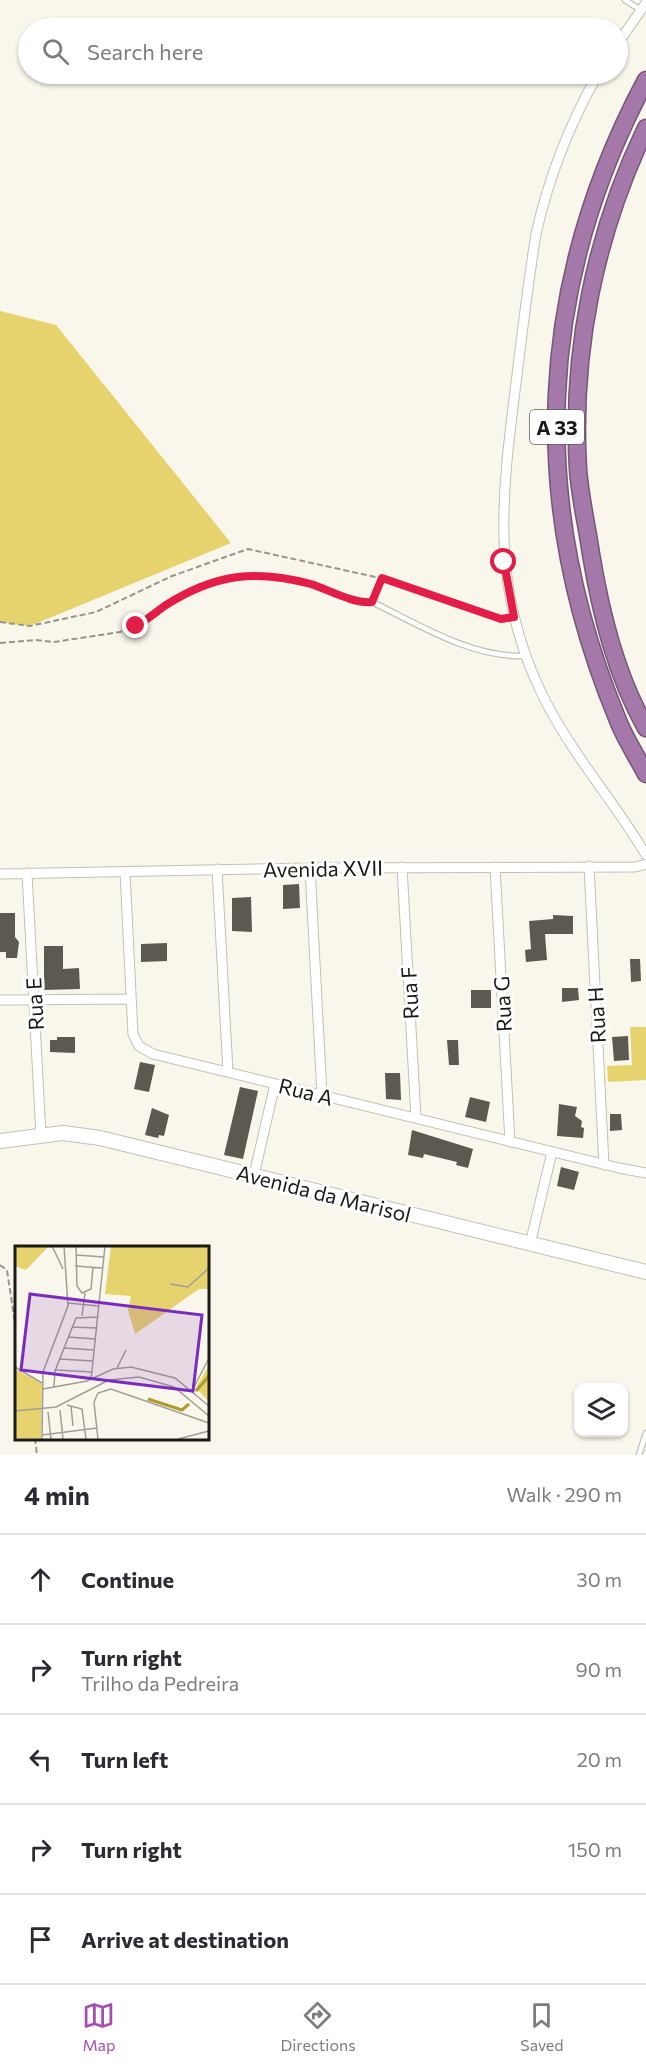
<!DOCTYPE html>
<html lang="en">
<head>
<meta charset="utf-8">
<style>
  :root { --surface:#fff; --page:#f7f7f7; --text:#2b2b33; --muted:#7c7c81; --line:#e1e1e2; --accent:#a94bb5 }
  body { margin:0; font-family:Commissioner,sans-serif; background:var(--page); color:var(--text) }
  .controls { position:absolute; right:18px; bottom:18px; display:grid; overflow:hidden; border-radius:12px; box-shadow:0 2px 4px #0004 }
  .controls button { width:54px; height:54px; display:grid; place-items:center; padding:0; border:0; border-bottom:2px solid var(--line); background:var(--surface); color:var(--text); font:30px sans-serif }
  .stop { position:absolute; width:18px; height:18px; margin:-14px; border:4px solid #e11d48; border-radius:50%; background:#fff }
  .stop.end { background:#e11d48; border-color:#fff; box-shadow:0 2px 6px #0008 }
  .list { margin:0; padding:0; list-style:none }
  h2 { display:flex; justify-content:space-between; align-items:center; height:78px; margin:0; padding:0 24px; font-size:26px }
  h2 small { font-size:20px; font-weight:400; color:var(--muted) }
  .list li { display:grid; grid-template-columns:39px 1fr auto; gap:18px; align-items:center; box-sizing:border-box; height:90px; padding:0 24px; border-top:2px solid var(--line) }
  .list b { display:block; font-size:22px; white-space:nowrap }
  .list p { margin:0; font-size:20px; white-space:nowrap; color:var(--muted) }
  .list em { font-size:20px; font-style:normal; color:var(--muted) }
  .icon { flex:none; width:33px; height:33px; fill:none; stroke:currentColor; stroke-width:2; stroke-linecap:round; stroke-linejoin:round }
  .map { position:relative; flex:none; width:646px; height:1455px; overflow:hidden }
  .search { position:absolute; background:var(--surface); box-shadow:0 2px 4px #0004; left:18px; right:18px; top:18px; height:66px; display:flex; align-items:center; gap:15px; box-sizing:border-box; padding:0 21px; border-radius:33px; color:var(--muted); font-size:22px }
  .sheet { height:528px; background:var(--surface) }
  nav { display:flex; justify-content:space-around; align-items:center; box-sizing:border-box; height:84px; border-top:2px solid var(--line); background:var(--surface); font-size:16px; color:var(--muted) }
  nav a { display:grid; justify-items:center; gap:3px }
  nav .on { color:var(--accent) }
  .map>svg:first-child { display:block }
  .green { fill:#e6d36e }
  .building { fill:#5c5a50 }
  .lines { fill:none; stroke-linecap:round; stroke-linejoin:round }
  .lane-casing { stroke:#c2c0b5; stroke-width:7 }
  .street-casing { stroke:#c2c0b5; stroke-width:11 }
  .secondary-casing { stroke:#c2c0b5; stroke-width:16 }
  .highway-casing { stroke:#755776; stroke-width:19 }
  .path { stroke:#97968d; stroke-width:2; stroke-dasharray:6 3; stroke-linecap:butt }
  .lane { stroke:#fff; stroke-width:4.5 }
  .street { stroke:#fff; stroke-width:9 }
  .secondary { stroke:#fff; stroke-width:14 }
  .highway { stroke:#a578aa; stroke-width:16 }
  .route { stroke:#e11d48; stroke-width:8 }
  .labels { text-anchor:middle; dominant-baseline:central; stroke-width:6; stroke-linejoin:round; paint-order:stroke }
  .shield { fill:#fff; stroke:#5f5f5c; stroke-width:1.5 }
  .shield-label { font-size:20px; font-weight:bold; fill:#1b1a16 }
  .street-label { font-size:21px; fill:#1b1a16; stroke:#fff }
  .inset-river { fill:none; stroke:#ae9b2a; stroke-width:3 }
  .inset-road { fill:none; stroke:#a09f96; stroke-width:1.5 }
  .view { fill:#7b2cbf; fill-opacity:0.15; stroke:#7b2cbf; stroke-width:3 }
  .inset-edge { fill:none; stroke:#1b1a16; stroke-width:3 }
</style>
</head>
<body>
<div class="map">
<svg width="646" height="1455" viewBox="0 0 646 1455">
  <rect width="100%" height="100%" fill="#f9f7eb"/>
  <path class="green" d="M 0,311 L 56,325 L 231,543 L 30,626 L 0,622 Z
    M 630,1027 L 646,1027 L 646,1080 L 608,1082 L 607,1066 L 632,1065 Z"/>
  <path class="building" d="M 299,884 L 300,908 L 283,909 L 283,885 Z
    M 251,897 L 252,932 L 232,931 L 232,898 Z
    M 0,913 L 15,913 L 15,937 L 19,942 L 17,958 L 6,958 L 6,952 L 0,952 Z
    M 553,915 L 573,916 L 573,934 L 545,934 L 547,960 L 526,962 L 525,950 L 531,949 L 529,921 L 553,919 Z
    M 167,943 L 167,961 L 141,962 L 141,944 Z
    M 44,946 L 63,946 L 63,969 L 79,968 L 80,989 L 44,990 Z
    M 630,959 L 640,959 L 641,981 L 631,982 Z
    M 562,988 L 578,988 L 579,1000 L 562,1002 Z
    M 471,990 L 491,990 L 491,1008 L 471,1008 Z
    M 628,1036 L 629,1060 L 614,1061 L 612,1037 Z
    M 57,1037 L 75,1037 L 75,1053 L 50,1052 L 50,1040 L 57,1040 Z
    M 447,1040 L 458,1040 L 459,1065 L 449,1065 Z
    M 140,1062 L 155,1065 L 149,1092 L 134,1089 Z
    M 385,1073 L 400,1073 L 401,1100 L 386,1099 Z
    M 240,1087 L 258,1091 L 243,1159 L 224,1155 Z
    M 470,1097 L 490,1102 L 486,1122 L 465,1117 Z
    M 559,1104 L 577,1107 L 575,1116 L 582,1121 L 581,1127 L 584,1128 L 583,1138 L 557,1136 Z
    M 152,1108 L 169,1115 L 164,1136 L 159,1135 L 158,1138 L 145,1135 Z
    M 610,1114 L 621,1114 L 622,1130 L 610,1131 Z
    M 412,1130 L 473,1149 L 468,1168 L 456,1165 L 457,1162 L 424,1154 L 423,1158 L 408,1155 Z
    M 561,1167 L 579,1172 L 574,1190 L 557,1186 Z"/>
  <g class="lines">
    <g class="lane-casing">
      <path id="lane" d="M 625,0 L 641,10
        M 372,602 C 420,625 471,658 526,656
        M 639,1455 L 646,1433"/>
    </g>
    <g class="street-casing">
      <path id="street" d="M 618,43 L 646,3
        M 598,74 C 569,125 549,176 536,234 C 528,283 522,333 516,383 C 502,495 490,584 540,690 C 568,750 613,799 646,855
        M 589,866 L 604,1165
        M 402,867 L 416,1118
        M 495,867 L 510,1142
        M 310,868 L 322,1095
        M 217,869 L 228,1072
        M 125,872 L 133,1034 L 139,1046 L 153,1054 L 619,1168 L 646,1173
        M 27,873 L 41,1136
        M 0,874 L 310,868 L 635,867 L 646,864
        M 0,1000 L 131,999
        M 254,1175 L 275,1084
        M 530,1244 L 552,1152"/>
    </g>
    <g class="secondary-casing">
      <path id="secondary" d="M 0,1141 L 63,1133 L 100,1138 L 646,1272"/>
    </g>
    <g class="highway-casing">
      <path id="highway" d="M 646,80 C 536,286 528,502 617,718 C 624,737 636,755 646,774
        M 646,128 C 595,234 571,351 578,469 C 580,497 587,526 591,554 C 601,614 616,675 646,728"/>
    </g>
    <path class="path" d="M 375,595 L 382,578
      M 0,622 L 30,626 L 96,612 L 172,576 L 248,549 L 389,580 L 504,618
      M 0,643 L 36,640 L 54,642 L 120,632 L 136,626 L 166,606 L 197,590 L 244,575 L 299,581 L 365,602
      M 0,1265 L 7,1270 L 16,1330
      M 35,1438 L 37,1455"/>
    <use href="#lane" class="lane"/>
    <use href="#street" class="street"/>
    <use href="#secondary" class="secondary"/>
    <use href="#highway" class="highway"/>
  </g>
  <g class="lines">
    <path class="route" d="M 136,626 C 147,620 156,612 166,605 C 215,574 255,569 311,584 C 329,590 354,604 372,602 L 382,578 L 501,619 L 514,617 L 504,562"/>
  </g>
  <g class="labels">
    <rect class="shield" x="530" y="410" width="54" height="34" rx="4.5"/>
    <g class="shield-label">
      <text x="557" y="427">A 33</text>
    </g>
    <g class="street-label">
      <text transform="translate(323 868) rotate(-1)">Avenida XVII</text>
      <text transform="translate(409 993) rotate(-93)">Rua F</text>
      <text transform="translate(34 1004) rotate(-93)">Rua E</text>
      <text transform="translate(502 1004) rotate(-93)">Rua G</text>
      <text transform="translate(596 1015) rotate(-93)">Rua H</text>
      <text transform="translate(306 1091) rotate(14)">Rua A</text>
      <text transform="translate(324 1193) rotate(14)">Avenida da Marisol</text>
    </g>
  </g>
  <g transform="translate(15 1246)">
    <rect width="194" height="194" fill="#f9f7eb"/>
    <path d="M 0,0 L 34,0 L 11,24 L 0,20 ZM 96,0 L 193,0 L 193,43 L 184,43 L 120,88 L 113,64 L 116,50 L 90,48 ZM 193,121 L 193,155 L 181,142 ZM 0,123 L 27,138 L 26,193 L 0,192 Z" fill="#e6d36e"/>
    <path class="inset-river" d="M 181,145 L 194,130M 133,153 L 167,164 L 174,158"/>
    <path class="inset-road" d="M 37,0 L 48,23M 61,0 L 62,40 L 67,47 L 76,43 L 78,21M 61,9 L 89,11M 60,20 L 88,22M 155,38 L 173,41 L 194,22M 53,57 L 84,60M 67,70 L 70,47M 57,81 L 82,82M 53,91 L 80,93M 49,102 L 79,104M 45,113 L 78,115M 0,121 L 27,137M 102,122 L 111,104M 41,124 L 77,126M 76,134 L 90,0M 39,141 L 40,125 L 61,72 L 83,71M 28,143 L 72,135 L 98,123 L 116,121 L 160,132 L 194,160M 177,145 L 194,112M 52,159 L 67,163 L 71,193M 56,160 L 58,180M 45,164 L 48,193M 0,165 L 41,161 L 94,134 L 124,131 L 159,141 L 194,170M 33,166 L 36,193M 27,189 L 82,182M 27,193 L 28,126 L 53,60 L 49,0M 83,193 L 79,156 L 83,147 L 96,143 L 194,177M 163,193 L 194,185"/>
    <path class="view" d="M 15,48 L 187,69 L 178,145 L 6,124 Z"/>
    <rect width="194" height="194" class="inset-edge"/>
  </g>
</svg>
<div class="controls">
<button><svg class="icon" aria-label="layers" viewBox="0 0 24 24"><path d="M12 4l9 5-9 5-9-5zM3 14l9 5 9-5"/></svg></button>
</div>
<div class="stop" style="left:504px;top:562px"></div>
<div class="stop end" style="left:136px;top:626px"></div>
<div class="search"><svg class="icon" aria-label="search" viewBox="0 0 24 24"><circle cx="10" cy="10" r="6"/><path d="M15 15l6 6"/></svg>Search here</div>
</div>
<section class="sheet">
<h2>4 min<small>Walk · 290 m</small></h2>
<ul class="list">
<li><svg class="icon" aria-label="ahead" viewBox="0 0 24 24"><path d="M12 20V5M6 11l6-6 6 6"/></svg><div><b>Continue</b></div><em>30 m</em></li>
<li><svg class="icon" aria-label="right" viewBox="0 0 24 24"><path d="M7 20v-9h11M14 6l5 5-5 5"/></svg><div><b>Turn right</b><p>Trilho da Pedreira</p></div><em>90 m</em></li>
<li><svg class="icon" aria-label="left" viewBox="0 0 24 24"><path d="M17 20v-9H6M10 6l-5 5 5 5"/></svg><div><b>Turn left</b></div><em>20 m</em></li>
<li><svg class="icon" aria-label="right" viewBox="0 0 24 24"><path d="M7 20v-9h11M14 6l5 5-5 5"/></svg><div><b>Turn right</b></div><em>150 m</em></li>
<li><svg class="icon" aria-label="arrive" viewBox="0 0 24 24"><path d="M6 21V4h12l-3 4 3 4H6"/></svg><div><b>Arrive at destination</b></div></li>
</ul>
</section>
<nav>
<a class="on"><svg class="icon" aria-label="map" viewBox="0 0 24 24"><path d="M3 6l6-2 6 2 6-2v14l-6 2-6-2-6 2zM9 4v14M15 6v14"/></svg>Map</a>
<a><svg class="icon" aria-label="directions" viewBox="0 0 24 24"><path d="M12 3l9 9-9 9-9-9zM9 14v-3h6M13 9l2 2-2 2"/></svg>Directions</a>
<a><svg class="icon" aria-label="saved" viewBox="0 0 24 24"><path d="M7 4h10v16l-5-4-5 4z"/></svg>Saved</a>
</nav>
</body>
</html>
